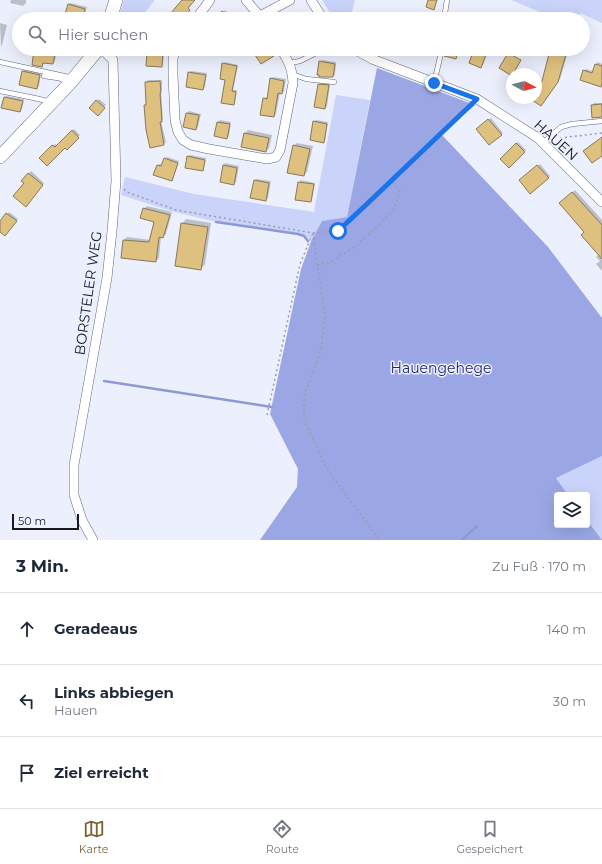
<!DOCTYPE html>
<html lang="de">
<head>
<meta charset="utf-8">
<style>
  :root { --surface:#fff; --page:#f6f6f7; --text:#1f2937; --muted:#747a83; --line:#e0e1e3; --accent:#7a6434 }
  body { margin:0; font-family:Montserrat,sans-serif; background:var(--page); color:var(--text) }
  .controls { position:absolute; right:12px; bottom:12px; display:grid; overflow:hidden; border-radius:4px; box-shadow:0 4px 16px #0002 }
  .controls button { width:36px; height:36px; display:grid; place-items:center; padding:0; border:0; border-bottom:1px solid var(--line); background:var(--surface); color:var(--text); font:20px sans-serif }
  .compass { position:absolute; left:506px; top:68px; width:36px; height:36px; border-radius:50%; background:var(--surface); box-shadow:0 4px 16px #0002; rotate:97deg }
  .scale { position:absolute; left:12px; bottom:10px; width:67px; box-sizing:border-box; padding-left:4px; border:2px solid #171924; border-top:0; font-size:11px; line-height:14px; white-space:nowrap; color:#171924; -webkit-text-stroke:3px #eceffc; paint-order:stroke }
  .stop { position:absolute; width:12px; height:12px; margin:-9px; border:3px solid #1a73e8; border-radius:50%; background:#fff }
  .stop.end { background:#1a73e8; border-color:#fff; box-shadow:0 1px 4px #0008 }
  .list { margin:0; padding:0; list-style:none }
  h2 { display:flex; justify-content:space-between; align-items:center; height:52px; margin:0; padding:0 16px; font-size:17px }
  h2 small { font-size:13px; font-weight:400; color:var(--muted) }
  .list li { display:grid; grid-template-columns:26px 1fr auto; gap:12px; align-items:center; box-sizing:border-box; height:72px; padding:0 16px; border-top:1px solid var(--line) }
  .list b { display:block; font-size:15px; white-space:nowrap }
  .list p { margin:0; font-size:13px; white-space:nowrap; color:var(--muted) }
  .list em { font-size:13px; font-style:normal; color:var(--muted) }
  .icon { flex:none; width:22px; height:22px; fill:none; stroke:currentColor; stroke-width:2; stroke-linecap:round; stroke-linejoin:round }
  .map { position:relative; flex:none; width:602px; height:540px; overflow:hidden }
  .search { position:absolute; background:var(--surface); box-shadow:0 4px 16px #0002; left:12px; right:12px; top:12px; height:44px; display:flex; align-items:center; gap:10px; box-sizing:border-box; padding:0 14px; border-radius:22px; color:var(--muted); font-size:15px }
  .sheet { height:268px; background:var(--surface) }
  nav { display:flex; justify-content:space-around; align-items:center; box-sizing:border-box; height:56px; border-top:1px solid var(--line); background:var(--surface); font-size:11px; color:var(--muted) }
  nav a { display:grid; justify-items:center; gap:2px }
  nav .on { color:var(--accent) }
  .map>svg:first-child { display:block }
  .green { fill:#cad3f9 }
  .forest { fill:#9aa7e4 }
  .shadow { fill:#0003 }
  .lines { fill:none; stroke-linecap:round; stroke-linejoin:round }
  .stream { stroke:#8c99d5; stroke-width:2.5 }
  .building { fill:#dec07f; stroke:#87795c }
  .lane-casing { stroke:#5f6682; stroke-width:5.5 }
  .street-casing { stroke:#5f6682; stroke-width:10 }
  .secondary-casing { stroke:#5f6682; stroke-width:14 }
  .path { stroke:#999ca8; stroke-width:1.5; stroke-dasharray:2 3; stroke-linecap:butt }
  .lane { stroke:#fff; stroke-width:4.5 }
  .street { stroke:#fff; stroke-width:9 }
  .secondary { stroke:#fff; stroke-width:13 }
  .route { stroke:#1a73e8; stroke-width:5 }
  .labels { text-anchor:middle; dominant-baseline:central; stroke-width:3; stroke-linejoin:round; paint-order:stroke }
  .street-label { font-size:14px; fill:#171924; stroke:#eceffc }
  .park-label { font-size:14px; fill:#24286f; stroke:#eceffc }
</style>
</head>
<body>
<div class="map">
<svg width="602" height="540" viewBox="0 0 602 540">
  <rect width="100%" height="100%" fill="#eceffc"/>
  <path class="green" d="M 124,0 L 155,0 L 140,19 L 118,19 Z
    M 322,0 L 355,0 L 350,19 L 334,19 Z
    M 511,0 L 602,0 L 602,23 L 580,13 L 578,19 L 557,19 Z
    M 336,95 L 370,100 L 347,217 L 322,221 L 312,239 L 298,235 L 216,222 L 171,211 L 121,195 L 125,177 L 194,194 L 314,212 Z
    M 602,456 L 602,540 L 587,520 L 587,495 L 568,495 L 556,478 Z"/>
  <path class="forest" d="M 377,68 L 475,105 L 441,134 L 548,247 L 602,318 L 602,456 L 556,478 L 568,495 L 557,495 L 557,525 L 587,525 L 587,520 L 602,540 L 260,540 L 297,487 L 298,469 L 270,414 L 301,269 L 312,239 L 322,221 L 347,217 Z"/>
  <path class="shadow" d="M 11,0 L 26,0 L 26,3 L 23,6 L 10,3 Z
    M 70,3 L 87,7 L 83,19 L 65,19 L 68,5 Z
    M 225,10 L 233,17 L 231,19 L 216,19 Z
    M 360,15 L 369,18 L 368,19 L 358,19 Z
    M 0,23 L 7,25 L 2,45 L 1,47 Z
    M 35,49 L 57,49 L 55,61 L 53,63 L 44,62 L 42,66 Z
    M 150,49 L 164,50 L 163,64 L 162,66 L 147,65 L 148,51 Z
    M 187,49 L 198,49 L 193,54 Z
    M 252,49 L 272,49 L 275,54 L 273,55 Z
    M 424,49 L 439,49 L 436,54 L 424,50 Z
    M 475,49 L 489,49 L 483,65 L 481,67 Z
    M 552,49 L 559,49 L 568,52 L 560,79 L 544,102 L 535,98 L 536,98 L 536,97 L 543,86 L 543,81 L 551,50 Z
    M 322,60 L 336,62 L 335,75 L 333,76 L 320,62 Z
    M 225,62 L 238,65 L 233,90 L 237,90 L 235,103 L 234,104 L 226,79 L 223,64 Z
    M 598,62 L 602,64 L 602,84 L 600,86 L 584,71 L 586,69 L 593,71 L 596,64 Z
    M 25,69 L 41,73 L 39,86 L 37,88 L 20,84 L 23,71 Z
    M 191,71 L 207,73 L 205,87 L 203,89 L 189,73 Z
    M 273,77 L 286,79 L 284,91 L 282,93 L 280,93 L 276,114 L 274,116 L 264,99 L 266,97 L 268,97 L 271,79 Z
    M 148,80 L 162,80 L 162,90 L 161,91 L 163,119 L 161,121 L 166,142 L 164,144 L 145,106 L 147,104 L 146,82 Z
    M 321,83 L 330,84 L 327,106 L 325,108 L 319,85 Z
    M 6,96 L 24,99 L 22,109 L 20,111 L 5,97 Z
    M 99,99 L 106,105 L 98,114 L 91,108 Z
    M 594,103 L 602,103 L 602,117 L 592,105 Z
    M 189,111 L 201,114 L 198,127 L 196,129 L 184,126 L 187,113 Z
    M 491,118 L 503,133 L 501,135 L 479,127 Z
    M 220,120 L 231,122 L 229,136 L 227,138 L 215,135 L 218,122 Z
    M 316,120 L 328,122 L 325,140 L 323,141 L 314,122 Z
    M 74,129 L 80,135 L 67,149 L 65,146 L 40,158 L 55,144 L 58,146 Z
    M 248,130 L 272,135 L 269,148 L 266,151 L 243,146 L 245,133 Z
    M 518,142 L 526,150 L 509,167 L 501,159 Z
    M 297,143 L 313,146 L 307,172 L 304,175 L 294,146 Z
    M 190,155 L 206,158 L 204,168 L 202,170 L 188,157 Z
    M 167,157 L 179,161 L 173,178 L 171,180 L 158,165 L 160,164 L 163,165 L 165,159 Z
    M 225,163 L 239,166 L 236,182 L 234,183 L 224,165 Z
    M 540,164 L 550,176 L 531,192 L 521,180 Z
    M 31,171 L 44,183 L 27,204 L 26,183 L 23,181 Z
    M 256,179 L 271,181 L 268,198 L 266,200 L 255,181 Z
    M 301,180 L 315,183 L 312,199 L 310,201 L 299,182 Z
    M 575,190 L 602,220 L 602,271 L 596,264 L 600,261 L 596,257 L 599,254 L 586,231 L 561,203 Z
    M 147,206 L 172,212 L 166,234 L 163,237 L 161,236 L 159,258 L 156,261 L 122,257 L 124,240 L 127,237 L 151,240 L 156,221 L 144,209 Z
    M 9,212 L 18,219 L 6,233 L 0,231 L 0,222 Z
    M 186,219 L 211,223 L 205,264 L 201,269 L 182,224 Z"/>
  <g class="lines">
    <path class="stream" d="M 216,222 L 298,234 L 304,236 L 308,241
      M 104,381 L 272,407
      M 462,540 L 477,526"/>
  </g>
  <path class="building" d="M 182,0 L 195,0 L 188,8 L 190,10 L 183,19 L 176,19 L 170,14 Z
    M 428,0 L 437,0 L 434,10 L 426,7 Z
    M 68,4 L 85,9 L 83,19 L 72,19 L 64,17 Z
    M 222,11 L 232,19 L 215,19 Z
    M 34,49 L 56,49 L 53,64 L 43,63 L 42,67 L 32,65 Z
    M 251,49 L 269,49 L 274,56 L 261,64 Z
    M 446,49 L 459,49 L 456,59 L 444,56 Z
    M 474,49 L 488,49 L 481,68 L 469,63 Z
    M 550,50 L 566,54 L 558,82 L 541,106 L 532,100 L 534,98 L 536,98 L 536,95 L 542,86 L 539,84 L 542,81 Z
    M 147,51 L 163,52 L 162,67 L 146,66 Z
    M 508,53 L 521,60 L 512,76 L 499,68 Z
    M 319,61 L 335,64 L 333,77 L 319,77 L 319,75 L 317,75 Z
    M 222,63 L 237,66 L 232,91 L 236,92 L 234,105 L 221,103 L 225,80 L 220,79 Z
    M 595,64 L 602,66 L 602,83 L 601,87 L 580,80 L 583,70 L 592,73 Z
    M 22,71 L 40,75 L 37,89 L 19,85 Z
    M 188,72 L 206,75 L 203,90 L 186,87 Z
    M 270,78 L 284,81 L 282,94 L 278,93 L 274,117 L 260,115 L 263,98 L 267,99 Z
    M 160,81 L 161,93 L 160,93 L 162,122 L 160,122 L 164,145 L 150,148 L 146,130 L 144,105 L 146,105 L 145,82 Z
    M 318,84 L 329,85 L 325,109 L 314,107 Z
    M 4,97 L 23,101 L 20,112 L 1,108 Z
    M 96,100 L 105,108 L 98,116 L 89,108 Z
    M 602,104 L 602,117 L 592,118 L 591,105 Z
    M 186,113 L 199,115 L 196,130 L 183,127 Z
    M 488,119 L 502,135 L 489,145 L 476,129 Z
    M 313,121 L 327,124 L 324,143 L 310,140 Z
    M 217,122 L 230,124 L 227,139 L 214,136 Z
    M 72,130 L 79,138 L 67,150 L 65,148 L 47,166 L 39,158 L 52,145 L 55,147 Z
    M 244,133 L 269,138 L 266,152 L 241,147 Z
    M 602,137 L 602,156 L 592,163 L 583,151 Z
    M 516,143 L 525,152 L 509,168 L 500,159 Z
    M 293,145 L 310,149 L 304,176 L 287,173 Z
    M 187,156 L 205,160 L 203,171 L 185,168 Z
    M 164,158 L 178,163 L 172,181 L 153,175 L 157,165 L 161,166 Z
    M 223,165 L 237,168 L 234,185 L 220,182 Z
    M 537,165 L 549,178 L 530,194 L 519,180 Z
    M 28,173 L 43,185 L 26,207 L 13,196 L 24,183 L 21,181 Z
    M 254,180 L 269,183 L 266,201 L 250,198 Z
    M 298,182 L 314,184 L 311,202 L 295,200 Z
    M 572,192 L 602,225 L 602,259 L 581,235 L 584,232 L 559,203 Z
    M 143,208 L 170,215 L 163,238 L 159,237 L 156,262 L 121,258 L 123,240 L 149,242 L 154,222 L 140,218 Z
    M 6,213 L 17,221 L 5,236 L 0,232 L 0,221 Z
    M 181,223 L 208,227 L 201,270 L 175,266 Z"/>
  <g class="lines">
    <g class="lane-casing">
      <path id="lane" d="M 447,19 L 445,13 L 447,0
        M 0,62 L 73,78
        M 290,63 L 300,61 L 322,50
        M 292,74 L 306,79 L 334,82
        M 44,76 L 58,78 L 69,82
        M 434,83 L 442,49
        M 0,91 L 39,99 L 50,102
        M 543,143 L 561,127 L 572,124 L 602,121"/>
    </g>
    <g class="street-casing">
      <path id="street" d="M 246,0 L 262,19
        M 311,0 L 323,19
        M 260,16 L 290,0
        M 196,19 L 210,0
        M 175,49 L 173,59 L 173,75 L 175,120 L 178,132 L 183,140 L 191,145 L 209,149 L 267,159 L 276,157 L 280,150 L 293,83 C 292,67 289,63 281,49
        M 354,49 L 372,59 L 477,99 L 538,138 L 602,202
        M 93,540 L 82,520 L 74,495 L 74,465 L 107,278 L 112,231 L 116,181 L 113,60 L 102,49"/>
    </g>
    <g class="secondary-casing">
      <path id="secondary" d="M 110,19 L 116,0
        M 0,157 L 70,83 L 98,49"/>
    </g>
    <path class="path" d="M 119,54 L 123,49
      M 560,138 L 602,133
      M 124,189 L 127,192 L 176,210 L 313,233 L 338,231 L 369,202 L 470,106
      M 313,233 L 317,265 L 319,275 L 325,316 L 321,349 L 304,397 L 304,420 L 325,465 L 345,494 L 380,540
      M 317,265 L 331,262 L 356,246 L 379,225 L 393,210 L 400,192 L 392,181
      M 267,415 L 300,264 L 312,235"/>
    <use href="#lane" class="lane"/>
    <use href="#street" class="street"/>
    <use href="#secondary" class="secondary"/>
  </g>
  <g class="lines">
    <path class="route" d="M 338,231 L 369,202 L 477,99 L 434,83"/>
  </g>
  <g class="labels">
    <g class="street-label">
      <text transform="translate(556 140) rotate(42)">HAUEN</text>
      <text transform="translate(88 293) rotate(-82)">BORSTELER WEG</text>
    </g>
    <g class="park-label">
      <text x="441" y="368">Hauengehege</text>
    </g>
  </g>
</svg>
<div class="controls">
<button><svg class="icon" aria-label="layers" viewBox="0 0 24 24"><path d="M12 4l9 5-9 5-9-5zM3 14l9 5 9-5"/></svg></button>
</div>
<svg class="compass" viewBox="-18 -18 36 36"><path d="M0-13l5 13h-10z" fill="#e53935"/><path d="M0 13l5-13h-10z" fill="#747a83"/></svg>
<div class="scale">50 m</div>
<div class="stop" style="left:338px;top:231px"></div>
<div class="stop end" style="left:434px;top:83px"></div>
<div class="search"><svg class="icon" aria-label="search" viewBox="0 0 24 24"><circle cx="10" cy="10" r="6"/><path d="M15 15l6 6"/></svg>Hier suchen</div>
</div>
<section class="sheet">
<h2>3 Min.<small>Zu Fuß · 170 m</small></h2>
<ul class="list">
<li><svg class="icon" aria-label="ahead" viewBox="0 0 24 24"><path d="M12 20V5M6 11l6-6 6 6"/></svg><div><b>Geradeaus</b></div><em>140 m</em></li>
<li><svg class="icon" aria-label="left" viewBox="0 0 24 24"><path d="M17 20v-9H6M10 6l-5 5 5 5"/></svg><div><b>Links abbiegen</b><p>Hauen</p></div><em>30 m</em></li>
<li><svg class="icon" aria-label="arrive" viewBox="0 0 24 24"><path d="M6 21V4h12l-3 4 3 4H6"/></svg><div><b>Ziel erreicht</b></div></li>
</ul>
</section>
<nav>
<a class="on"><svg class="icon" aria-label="map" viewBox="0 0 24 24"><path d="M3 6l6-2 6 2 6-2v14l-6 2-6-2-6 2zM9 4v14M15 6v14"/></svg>Karte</a>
<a><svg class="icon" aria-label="directions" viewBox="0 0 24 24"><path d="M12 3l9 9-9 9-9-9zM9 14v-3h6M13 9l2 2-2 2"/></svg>Route</a>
<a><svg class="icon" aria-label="saved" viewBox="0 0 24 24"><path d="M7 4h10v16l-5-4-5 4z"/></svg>Gespeichert</a>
</nav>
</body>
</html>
